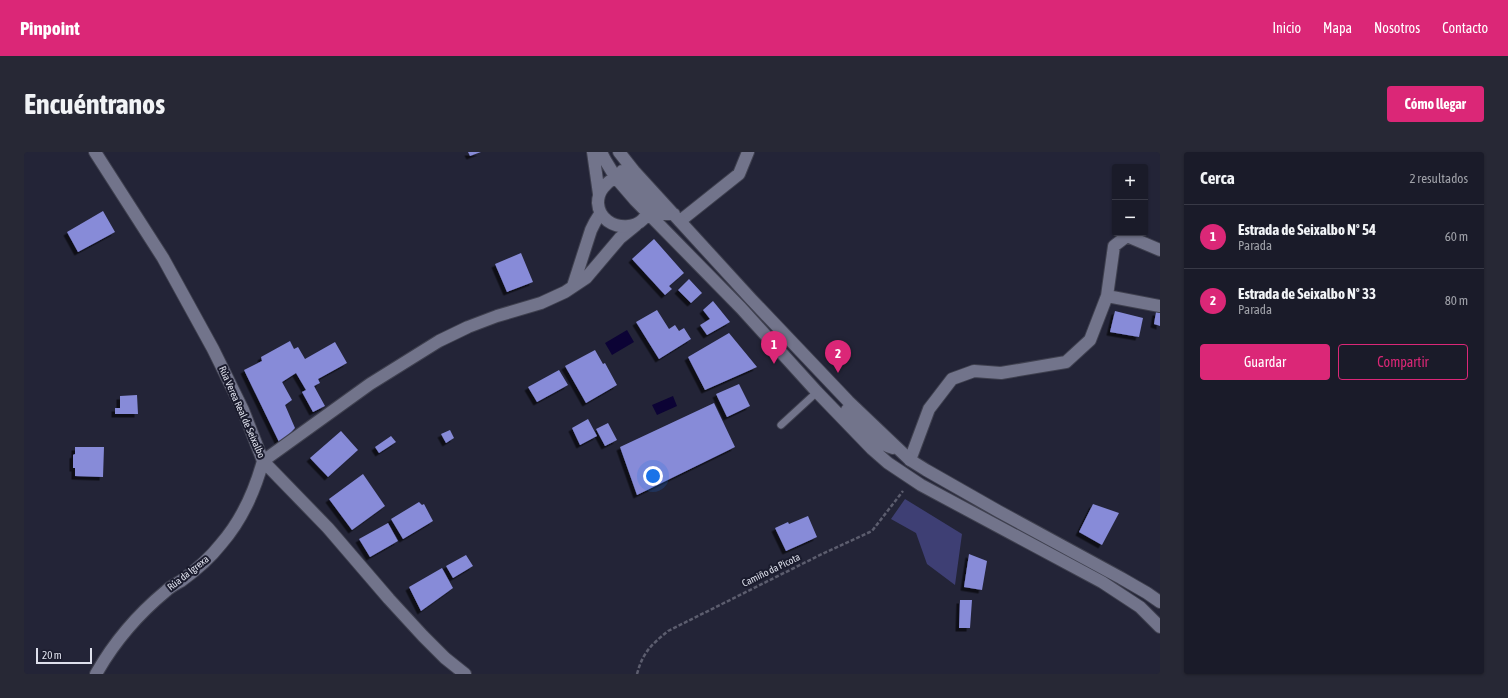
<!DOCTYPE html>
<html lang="es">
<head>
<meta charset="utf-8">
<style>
  :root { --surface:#1a1b29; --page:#272835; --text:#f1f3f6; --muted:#9fa1a8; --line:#383946; --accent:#db2777 }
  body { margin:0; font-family:"Asap Condensed",sans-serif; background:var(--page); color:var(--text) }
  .controls { position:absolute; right:12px; top:12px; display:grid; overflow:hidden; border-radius:4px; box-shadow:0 1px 3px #0004 }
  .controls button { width:36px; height:36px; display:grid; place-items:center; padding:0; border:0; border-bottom:1px solid var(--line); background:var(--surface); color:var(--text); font:20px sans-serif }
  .scale { position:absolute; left:12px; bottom:10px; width:56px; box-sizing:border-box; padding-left:4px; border:2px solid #dee0ec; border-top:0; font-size:11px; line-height:14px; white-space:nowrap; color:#dee0ec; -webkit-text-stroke:3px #1a1b2d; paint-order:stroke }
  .you { position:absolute; left:629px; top:324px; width:14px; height:14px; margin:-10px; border:3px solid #fff; border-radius:50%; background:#1a73e8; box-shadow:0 0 0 6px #1a73e833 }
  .badge { display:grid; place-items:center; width:26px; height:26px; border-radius:50%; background:var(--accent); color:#fff; font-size:13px; font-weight:700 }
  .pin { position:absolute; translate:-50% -33px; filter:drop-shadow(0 1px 2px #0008) }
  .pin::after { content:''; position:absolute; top:21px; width:14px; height:12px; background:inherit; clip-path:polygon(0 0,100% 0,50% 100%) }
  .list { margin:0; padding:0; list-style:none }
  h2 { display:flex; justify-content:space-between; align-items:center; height:52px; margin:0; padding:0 16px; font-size:17px }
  h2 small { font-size:13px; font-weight:400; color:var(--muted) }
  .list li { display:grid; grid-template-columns:26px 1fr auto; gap:12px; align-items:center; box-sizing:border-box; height:64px; padding:0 16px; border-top:1px solid var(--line) }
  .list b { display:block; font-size:15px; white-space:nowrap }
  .list p { margin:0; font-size:13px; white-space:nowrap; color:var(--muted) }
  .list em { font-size:13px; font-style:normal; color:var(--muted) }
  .actions { display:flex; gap:8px; padding:12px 16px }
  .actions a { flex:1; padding:9px 0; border:1px solid var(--accent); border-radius:4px; text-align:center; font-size:14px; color:var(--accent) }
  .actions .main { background:var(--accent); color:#fff }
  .map { position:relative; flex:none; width:1136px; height:522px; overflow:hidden; border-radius:4px }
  header { display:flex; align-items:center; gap:24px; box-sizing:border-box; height:56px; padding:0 20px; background:var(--accent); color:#fff }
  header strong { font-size:19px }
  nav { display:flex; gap:22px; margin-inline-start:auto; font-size:14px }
  .intro { display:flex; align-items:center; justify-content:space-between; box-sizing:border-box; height:96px; padding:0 24px }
  h1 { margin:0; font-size:28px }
  .button { padding:10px 18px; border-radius:4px; background:var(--accent); color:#fff; font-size:14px; font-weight:700 }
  main { display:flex; gap:24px; padding:0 24px }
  aside { flex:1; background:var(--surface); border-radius:4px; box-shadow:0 1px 3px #0004 }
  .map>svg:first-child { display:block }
  .green { fill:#3e3f74 }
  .water { fill:#0c0335 }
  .building { fill:#878bd8; filter:url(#shadow) }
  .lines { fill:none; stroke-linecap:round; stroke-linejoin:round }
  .lane-casing { stroke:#3f404f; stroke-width:9 }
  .street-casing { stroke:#3f404f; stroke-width:14 }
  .secondary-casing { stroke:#3f404f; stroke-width:14 }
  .path { stroke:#5c5d6e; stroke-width:2.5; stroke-dasharray:4 2; stroke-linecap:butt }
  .lane { stroke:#72748b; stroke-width:7 }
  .street { stroke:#72748b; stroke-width:12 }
  .secondary { stroke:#72748b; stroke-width:12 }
  .labels { text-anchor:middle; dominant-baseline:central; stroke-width:4; stroke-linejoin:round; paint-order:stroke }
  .street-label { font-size:10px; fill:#dee0ec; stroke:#1a1b2d }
</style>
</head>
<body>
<header>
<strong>Pinpoint</strong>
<nav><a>Inicio</a><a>Mapa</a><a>Nosotros</a><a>Contacto</a></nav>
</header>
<div class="intro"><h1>Encuéntranos</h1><a class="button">Cómo llegar</a></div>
<main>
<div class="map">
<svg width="1136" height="522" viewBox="0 0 1136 522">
  <defs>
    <filter id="shadow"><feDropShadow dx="-3.5" dy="3.5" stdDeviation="0" flood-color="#0009"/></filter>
  </defs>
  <rect width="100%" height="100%" fill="#232437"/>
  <path class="green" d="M 881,347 L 938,382 L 931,433 L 903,412 L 892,381 L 867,367 Z"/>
  <path class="water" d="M 603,178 L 610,190 L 588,203 L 581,191 Z
    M 649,244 L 653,254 L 633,263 L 628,253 Z"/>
  <path class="building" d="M 444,0 L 457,0 L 446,4 Z
    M 79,59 L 91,80 L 54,100 L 43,80 Z
    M 630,87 L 660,121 L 645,134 L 648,137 L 641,143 L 608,107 Z
    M 497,101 L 509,130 L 483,140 L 471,112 Z
    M 665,127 L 678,141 L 667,151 L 654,138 Z
    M 689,149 L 706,170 L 683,183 L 676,173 L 686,167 L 679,158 Z
    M 633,158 L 645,177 L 651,173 L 655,179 L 660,176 L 667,187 L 635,207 L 612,170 Z
    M 1091,159 L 1119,166 L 1115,185 L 1086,180 Z
    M 1132,160 L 1136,160 L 1136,174 L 1130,172 Z
    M 705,181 L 733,215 L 681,238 L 664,205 Z
    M 266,189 L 270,197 L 274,195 L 281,207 L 311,190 L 323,211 L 294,227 L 296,231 L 290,234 L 301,254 L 289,260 L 278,240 L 282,238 L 272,221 L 258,230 L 268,248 L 261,253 L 271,276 L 256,292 L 220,218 L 238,209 L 237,205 Z
    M 571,198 L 579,212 L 581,211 L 593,233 L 562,251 L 541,214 Z
    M 535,218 L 544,233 L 513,250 L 504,235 Z
    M 715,232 L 726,254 L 703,265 L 692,242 Z
    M 113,243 L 114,262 L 91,262 L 91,256 L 96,256 L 96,244 Z
    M 690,251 L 711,295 L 613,343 L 596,295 Z
    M 564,267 L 573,284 L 556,293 L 548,276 Z
    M 584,271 L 593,288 L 581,294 L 572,277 Z
    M 426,278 L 430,286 L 422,291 L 417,282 Z
    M 317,279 L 334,298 L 304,325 L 286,306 Z
    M 367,284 L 372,290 L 355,301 L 351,295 Z
    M 51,295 L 80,295 L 79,325 L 51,324 L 51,316 L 49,316 L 49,303 L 51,302 Z
    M 339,322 L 361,354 L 328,378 L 305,347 Z
    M 395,350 L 398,353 L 400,352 L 409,369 L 379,387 L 367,367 Z
    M 1069,352 L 1095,361 L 1078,393 L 1055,380 Z
    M 784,364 L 793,385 L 762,399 L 751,376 L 764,370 L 765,372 Z
    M 364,371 L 374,389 L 346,405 L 335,387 Z
    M 945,402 L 963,409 L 958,438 L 940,435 Z
    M 442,403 L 449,414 L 429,426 L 422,414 Z
    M 418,416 L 429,436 L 397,459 L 385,435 Z
    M 936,448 L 948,448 L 946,476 L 935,476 Z"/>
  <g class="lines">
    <g class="lane-casing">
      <path id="lane" d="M 757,273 L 793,240"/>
    </g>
    <g class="street-casing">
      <path id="street" d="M 71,0 L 139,106 L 189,197 L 219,258 L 239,309 L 304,376 L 365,447 L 399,484 L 421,506 L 441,522
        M 656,69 L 715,22 L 724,0
        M 549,134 L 567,78 L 571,70 L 576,62
        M 1083,144 L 1136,154
        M 886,308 L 905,257 L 928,227 L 950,219 L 977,221 L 1042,210 L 1066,188 L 1083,144 L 1090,94 L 1103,84 L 1136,98
        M 239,309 L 346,232 L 415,189 L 444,175 L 473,164 L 517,151 L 541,140 L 562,126 L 596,86 L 612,73
        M 72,522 C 90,490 113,463 142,439 C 146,435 152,432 157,429 C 171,419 186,406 197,392 C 217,369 231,338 239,309"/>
    </g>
    <g class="secondary-casing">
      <path id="secondary" d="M 569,0 L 575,42
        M 577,0 L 581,8 L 592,26 L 611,48 L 717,156 L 793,240 L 848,297 L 864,311 L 897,333 L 1078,430 L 1116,455 L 1136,475
        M 595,0 L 610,19 L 727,147 L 824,249 L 886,308 L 902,318 L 974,359 L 1097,426 L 1123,441 L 1136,450
        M 598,19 L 623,48 L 637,62 L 650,62
        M 603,24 C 593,23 584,29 579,36 C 575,41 574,45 574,51 C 576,83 631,82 623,48
        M 823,258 C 837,273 849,290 869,296"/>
    </g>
    <path class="path" d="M 613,522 C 619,500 627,493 644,479 L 798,402 L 848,379 L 879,339"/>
    <use href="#lane" class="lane"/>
    <use href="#street" class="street"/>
    <use href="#secondary" class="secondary"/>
  </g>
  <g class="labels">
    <g class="street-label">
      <text transform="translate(218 260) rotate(66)">Rúa Verea Real de Seixalbo</text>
      <text transform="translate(747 418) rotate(-26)">Camiño da Picota</text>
      <text transform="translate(164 421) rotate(-38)">Rúa da Igrexa</text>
    </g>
  </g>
</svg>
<div class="controls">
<button>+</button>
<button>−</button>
</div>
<div class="scale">20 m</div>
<div class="you"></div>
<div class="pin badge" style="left:750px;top:212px">1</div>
<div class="pin badge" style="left:814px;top:221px">2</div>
</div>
<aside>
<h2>Cerca<small>2 resultados</small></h2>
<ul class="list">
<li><span class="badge">1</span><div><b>Estrada de Seixalbo Nº 54</b><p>Parada</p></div><em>60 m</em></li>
<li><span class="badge">2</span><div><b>Estrada de Seixalbo Nº 33</b><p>Parada</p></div><em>80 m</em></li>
</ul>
<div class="actions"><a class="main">Guardar</a><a>Compartir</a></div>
</aside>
</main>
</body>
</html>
